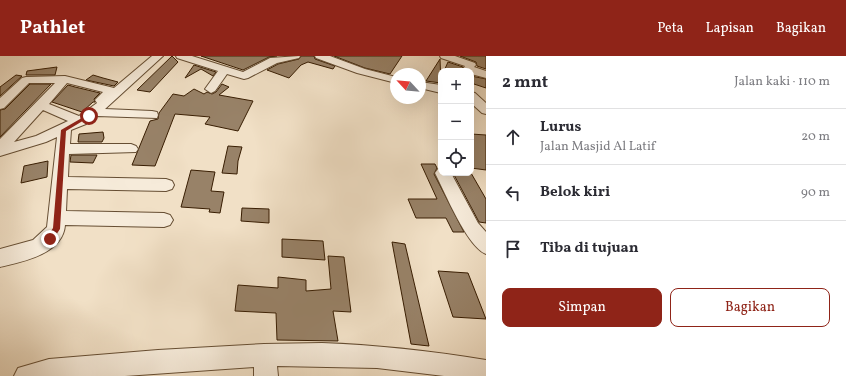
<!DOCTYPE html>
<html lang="id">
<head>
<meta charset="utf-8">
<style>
  :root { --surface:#fff; --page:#f7f7f7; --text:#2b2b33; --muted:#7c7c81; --line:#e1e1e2; --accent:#8f2418 }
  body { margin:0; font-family:Vollkorn,serif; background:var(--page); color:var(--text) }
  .controls { position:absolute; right:12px; top:12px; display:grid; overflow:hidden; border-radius:8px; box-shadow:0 4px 16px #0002 }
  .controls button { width:36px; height:36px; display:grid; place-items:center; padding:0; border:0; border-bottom:1px solid var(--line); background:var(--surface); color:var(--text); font:20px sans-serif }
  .compass { position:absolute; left:390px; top:12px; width:36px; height:36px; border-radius:50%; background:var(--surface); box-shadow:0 4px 16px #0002; rotate:296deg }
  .stop { position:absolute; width:12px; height:12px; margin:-9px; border:3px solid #8f2418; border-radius:50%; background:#fff }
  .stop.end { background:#8f2418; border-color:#fff; box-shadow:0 1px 4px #0008 }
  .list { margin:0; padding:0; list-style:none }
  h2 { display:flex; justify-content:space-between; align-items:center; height:52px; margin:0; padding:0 16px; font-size:17px }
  h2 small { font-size:13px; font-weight:400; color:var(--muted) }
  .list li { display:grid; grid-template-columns:26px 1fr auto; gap:12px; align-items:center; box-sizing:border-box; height:56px; padding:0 16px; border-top:1px solid var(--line) }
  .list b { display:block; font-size:15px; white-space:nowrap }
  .list p { margin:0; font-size:13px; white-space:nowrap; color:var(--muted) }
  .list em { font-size:13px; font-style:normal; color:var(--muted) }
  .actions { display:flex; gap:8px; padding:12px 16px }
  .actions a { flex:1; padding:9px 0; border:1px solid var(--accent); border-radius:8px; text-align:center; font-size:14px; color:var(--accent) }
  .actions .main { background:var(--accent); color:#fff }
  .icon { flex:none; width:22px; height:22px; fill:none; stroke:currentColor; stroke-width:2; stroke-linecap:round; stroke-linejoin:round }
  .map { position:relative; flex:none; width:486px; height:320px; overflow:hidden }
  header { display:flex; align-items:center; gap:24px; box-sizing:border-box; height:56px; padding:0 20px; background:var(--accent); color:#fff }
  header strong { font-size:19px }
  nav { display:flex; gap:22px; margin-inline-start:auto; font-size:14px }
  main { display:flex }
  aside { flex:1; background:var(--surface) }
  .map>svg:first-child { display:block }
  .building { fill:#988268; stroke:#381d02 }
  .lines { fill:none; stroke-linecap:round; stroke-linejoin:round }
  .minor-casing { stroke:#664e33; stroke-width:2 }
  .minor { fill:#f6ebda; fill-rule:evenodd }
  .route { fill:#8f2418 }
</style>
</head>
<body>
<header>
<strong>Pathlet</strong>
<nav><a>Peta</a><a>Lapisan</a><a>Bagikan</a></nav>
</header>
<main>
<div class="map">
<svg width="486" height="320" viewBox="0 0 486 320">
  <rect width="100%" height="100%" fill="#f1e0c6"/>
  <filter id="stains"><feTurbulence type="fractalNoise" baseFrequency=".005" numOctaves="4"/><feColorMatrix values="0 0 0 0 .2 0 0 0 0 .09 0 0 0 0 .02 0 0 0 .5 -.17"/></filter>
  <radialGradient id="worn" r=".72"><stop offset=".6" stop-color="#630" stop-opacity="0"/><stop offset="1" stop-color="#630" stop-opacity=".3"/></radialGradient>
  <path class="building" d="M 172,0 L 178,6 L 150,36 L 137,34 Z
    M 201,0 L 277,0 L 269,1 L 243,14 Z
    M 301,0 L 314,0 L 315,3 L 335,10 L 333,13 L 308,6 L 301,9 L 289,22 L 267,14 L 278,8 L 299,3 Z
    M 334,0 L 402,0 L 390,18 L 365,12 Z
    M 460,0 L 486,0 L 486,13 L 477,10 L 476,6 Z
    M 440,3 L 441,27 L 426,25 Z
    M 448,6 L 463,11 L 462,15 L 444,15 Z
    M 194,9 L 216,16 L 213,20 L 201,13 L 185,22 Z
    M 57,11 L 55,19 L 26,19 L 27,15 Z
    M 16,19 L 22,20 L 0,40 L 0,31 Z
    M 93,19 L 103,22 L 118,26 L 114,30 L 86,24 Z
    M 471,20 L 486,23 L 486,32 L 471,27 Z
    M 30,28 L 51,28 L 0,81 L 0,54 L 5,53 Z
    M 222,28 L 229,31 L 219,39 L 253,45 L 238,75 L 205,68 L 210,61 L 175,58 L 155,110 L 132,109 L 150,65 L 158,63 L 159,57 L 173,38 L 184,40 L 194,33 L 204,38 L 207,36 L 212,38 L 216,36 Z
    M 68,29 L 75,31 L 100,37 L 94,43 L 95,46 L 93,46 L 82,56 L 52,46 Z
    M 103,76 L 104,82 L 102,86 L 78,86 L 79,78 Z
    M 471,78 L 486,79 L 486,114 L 471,112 Z
    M 228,90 L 242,91 L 238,105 L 237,118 L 222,117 Z
    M 71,99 L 97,99 L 93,107 L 70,106 Z
    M 48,105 L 47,121 L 21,127 L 24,110 Z
    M 421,108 L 435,108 L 437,112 L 434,118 L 464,176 L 453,176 L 446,162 L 416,162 L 408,143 L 437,143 Z
    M 191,114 L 215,116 L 211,135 L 224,136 L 220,157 L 209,156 L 210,153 L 181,151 Z
    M 453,117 L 471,117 L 486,143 L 486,167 L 479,166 Z
    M 242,152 L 269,153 L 269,167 L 241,165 Z
    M 282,183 L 323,185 L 325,204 L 282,201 Z
    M 392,186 L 405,188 L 429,290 L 411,288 Z
    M 328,200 L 344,201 L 351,256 L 333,255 L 338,285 L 277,284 L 276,257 L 235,255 L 238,229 L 278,232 L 278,221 L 306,224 L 306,235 L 331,233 Z
    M 438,215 L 468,217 L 486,263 L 453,261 Z"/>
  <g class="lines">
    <g class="minor-casing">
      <path id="minor" d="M 152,0 L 163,0 L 105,53 L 152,55 L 157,56 L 158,59 L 157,62 L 97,60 L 86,68 L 71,74 L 70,88 L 131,88 L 136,90 L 138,93 L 136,96 L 69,98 L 68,121 L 166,123 L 172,125 L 174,129 L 172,133 L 166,135 L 67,133 L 66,155 L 164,157 L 170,159 L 173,164 L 170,169 L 164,171 L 65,169 C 63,198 22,206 0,211 L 0,193 L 33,184 L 47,171 L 57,81 L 46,86 L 0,100 L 0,83 L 55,27 L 29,27 L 4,52 L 0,53 L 0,42 L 22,22 L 26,21 L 65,20 L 114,32 ZM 67,27 L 103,36 L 95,44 L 97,47 L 79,60 L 49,48 ZM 43,54 L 68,65 L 36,80 L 14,86 Z
        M 176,0 L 192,0 L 243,16 L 270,2 L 300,0 L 299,2 L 277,7 L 248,22 L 244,23 L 227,18 L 215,35 L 211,37 L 205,33 L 218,15 L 177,2 Z
        M 315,0 L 330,0 L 365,13 L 396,21 L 396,27 L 357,17 L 316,2 Z
        M 440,0 L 455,0 L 475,7 L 476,9 L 474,11 L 486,15 L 486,22 L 471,18 L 471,15 L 464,15 L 463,13 L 465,10 L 441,2 Z
        M 420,26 L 441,29 L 441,37 L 420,32 Z
        M 471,36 L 475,37 L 486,47 L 486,58 L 482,57 L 471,47 Z
        M 441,112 L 441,117 L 451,117 L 478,167 L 486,176 L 486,198 C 467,191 445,136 435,117 L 438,113 Z
        M 322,287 C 378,289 431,295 486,304 L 486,320 L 444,320 L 377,312 L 277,310 L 278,320 L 254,320 L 254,311 L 125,320 L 14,320 L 18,312 L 49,303 L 158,294 L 264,288 Z"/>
    </g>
    <use href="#minor" class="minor"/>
  </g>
  <path class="route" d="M 87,59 L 91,60 L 66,75 L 60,173 L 52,185 L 50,186 L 46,183 L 53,172 L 61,74 Z"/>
  <rect width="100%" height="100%" filter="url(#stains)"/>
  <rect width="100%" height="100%" fill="url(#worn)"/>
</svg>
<div class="controls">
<button>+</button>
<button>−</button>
<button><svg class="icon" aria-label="locate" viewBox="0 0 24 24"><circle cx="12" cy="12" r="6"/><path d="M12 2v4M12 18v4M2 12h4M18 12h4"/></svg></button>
</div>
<svg class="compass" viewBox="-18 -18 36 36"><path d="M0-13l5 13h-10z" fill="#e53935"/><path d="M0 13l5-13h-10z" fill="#7c7c81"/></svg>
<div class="stop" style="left:89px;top:60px"></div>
<div class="stop end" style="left:50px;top:183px"></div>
</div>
<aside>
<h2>2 mnt<small>Jalan kaki · 110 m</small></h2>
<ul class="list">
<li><svg class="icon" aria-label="ahead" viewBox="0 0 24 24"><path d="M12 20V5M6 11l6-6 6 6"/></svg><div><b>Lurus</b><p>Jalan Masjid Al Latif</p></div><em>20 m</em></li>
<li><svg class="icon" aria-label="left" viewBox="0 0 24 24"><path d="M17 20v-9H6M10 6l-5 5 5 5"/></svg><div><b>Belok kiri</b></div><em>90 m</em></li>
<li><svg class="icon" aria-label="arrive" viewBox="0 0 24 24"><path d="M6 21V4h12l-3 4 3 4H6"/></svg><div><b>Tiba di tujuan</b></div></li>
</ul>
<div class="actions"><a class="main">Simpan</a><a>Bagikan</a></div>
</aside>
</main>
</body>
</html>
